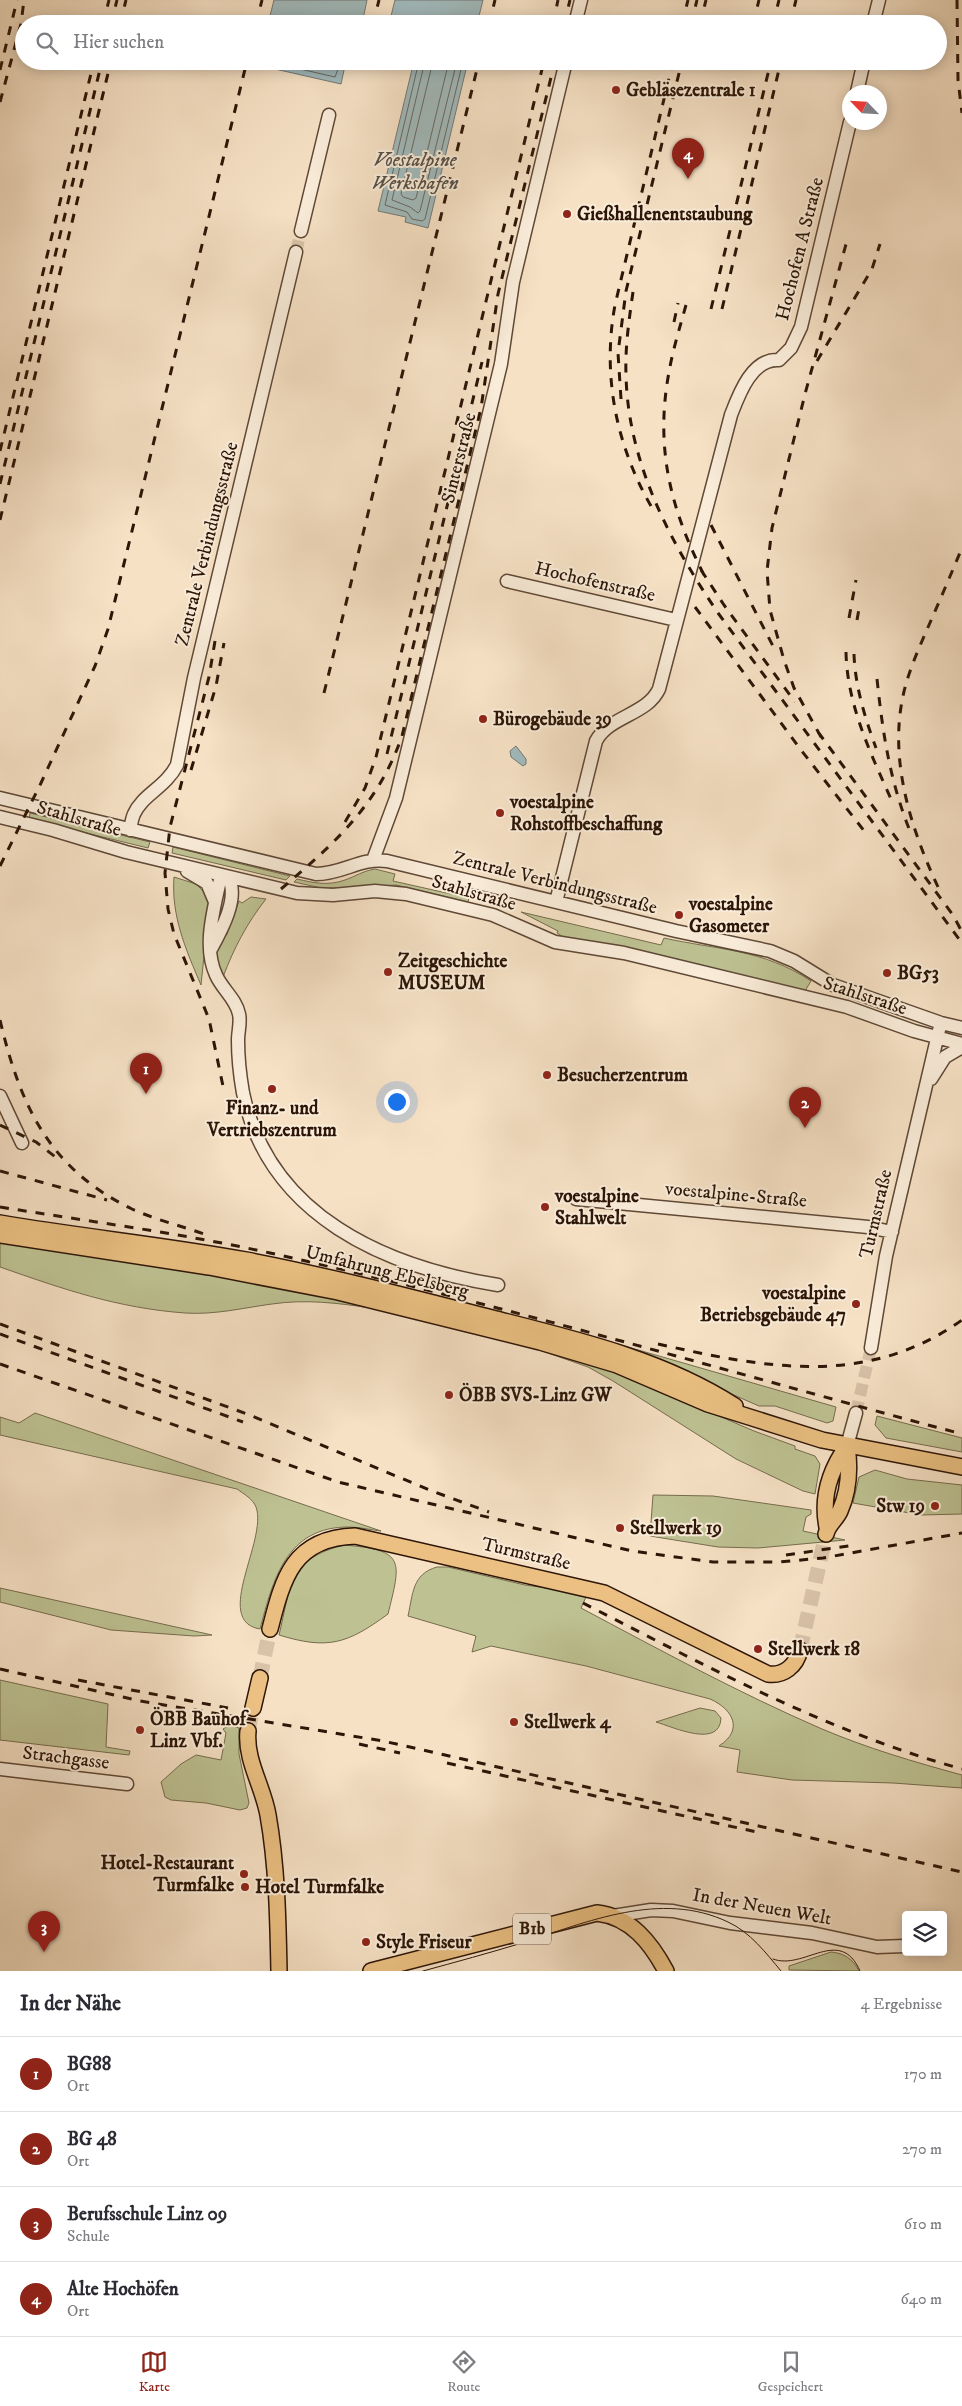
<!DOCTYPE html>
<html lang="de">
<head>
<meta charset="utf-8">
<style>
  :root { --surface:#fff; --page:#f2f2f3; --text:#2b2b33; --muted:#7c7c81; --line:#e1e1e2; --accent:#8f2418 }
  body { margin:0; font-family:"IM FELL DW Pica",serif; background:var(--page); color:var(--text) }
  .controls { position:absolute; right:15px; bottom:15px; display:grid; overflow:hidden; border-radius:5px; box-shadow:0 2px 12px #0003 }
  .controls button { width:45px; height:45px; display:grid; place-items:center; padding:0; border:0; border-bottom:1px solid var(--line); background:var(--surface); color:var(--text); font:25px sans-serif }
  .compass { position:absolute; left:842px; top:85px; width:45px; height:45px; border-radius:50%; background:var(--surface); box-shadow:0 2px 12px #0003; rotate:295deg }
  .you { position:absolute; left:396px; top:1101px; width:18px; height:18px; margin:-12px; border:4px solid #fff; border-radius:50%; background:#1a73e8; box-shadow:0 0 0 8px #1a73e833 }
  .badge { display:grid; place-items:center; width:32px; height:32px; border-radius:50%; background:var(--accent); color:#fff; font-size:16px; font-weight:700 }
  .pin { position:absolute; translate:-50% -41px; filter:drop-shadow(0 1px 2px #0008) }
  .pin::after { content:''; position:absolute; top:26px; width:18px; height:15px; background:inherit; clip-path:polygon(0 0,100% 0,50% 100%) }
  .list { margin:0; padding:0; list-style:none }
  h2 { display:flex; justify-content:space-between; align-items:center; height:65px; margin:0; padding:0 20px; font-size:21px }
  h2 small { font-size:16px; font-weight:400; color:var(--muted) }
  .list li { display:grid; grid-template-columns:32px 1fr auto; gap:15px; align-items:center; box-sizing:border-box; height:75px; padding:0 20px; border-top:1px solid var(--line) }
  .list b { display:block; font-size:19px; white-space:nowrap }
  .list p { margin:0; font-size:16px; white-space:nowrap; color:var(--muted) }
  .list em { font-size:16px; font-style:normal; color:var(--muted) }
  .icon { flex:none; width:28px; height:28px; fill:none; stroke:currentColor; stroke-width:2; stroke-linecap:round; stroke-linejoin:round }
  .map { position:relative; flex:none; width:962px; height:1971px; overflow:hidden }
  .search { position:absolute; background:var(--surface); box-shadow:0 2px 12px #0003; left:15px; right:15px; top:15px; height:55px; display:flex; align-items:center; gap:12px; box-sizing:border-box; padding:0 18px; border-radius:28px; color:var(--muted); font-size:19px }
  .sheet { height:365px; background:var(--surface) }
  nav { display:flex; justify-content:space-around; align-items:center; box-sizing:border-box; height:70px; border-top:1px solid var(--line); background:var(--surface); font-size:14px; color:var(--muted) }
  nav a { display:grid; justify-items:center; gap:2px }
  nav .on { color:var(--accent) }
  .map>svg:first-child { display:block }
  .green { fill:#bec293; stroke:#766c4d }
  .water { fill:#a1bbbe; stroke:#737975 }
  .lines { fill:none; stroke-linecap:round; stroke-linejoin:round }
  .shore { stroke:#676862; stroke-width:1 }
  .minor-tunnel { stroke:#d8c2a8; stroke-width:12; stroke-dasharray:12 6; stroke-linecap:butt }
  .major-tunnel { stroke:#d8c2a8; stroke-width:15; stroke-dasharray:15 8; stroke-linecap:butt }
  .minor-casing { stroke:#5f4836; stroke-width:15 }
  .major-casing { stroke:#2d1507; stroke-width:18 }
  .minor { stroke:#f9ecd9; stroke-width:12 }
  .major { stroke:#ebc082; stroke-width:15 }
  .tram { stroke:#2d1507; stroke-width:1 }
  .rail { stroke:#2d1507; stroke-width:3; stroke-dasharray:9 9; stroke-linecap:butt }
  .poi-dot { fill:#8f2418; stroke:#f9ecd9; stroke-width:2 }
  .labels { text-anchor:middle; dominant-baseline:central; stroke-width:4; stroke-linejoin:round; paint-order:stroke }
  .shield { fill:#f9ecd9; stroke:#6a5646; stroke-width:1 }
  .shield-label { font-size:18px; font-weight:bold; fill:#2d1507 }
  .poi-label { font-size:19px; font-weight:bold; fill:#2d1507; stroke:#f9ecd9; text-anchor:start }
  .street-label { font-size:19px; fill:#2d1507; stroke:#f9ecd9 }
  .water-label { font-size:20px; font-style:italic; fill:#564f47; stroke:#f9ecd9 }
</style>
</head>
<body>
<div class="map">
<svg width="962" height="1971" viewBox="0 0 962 1971">
  <rect width="100%" height="100%" fill="#f6e1c5"/>
  <filter id="stains"><feTurbulence type="fractalNoise" baseFrequency=".004" numOctaves="4"/><feColorMatrix values="0 0 0 0 .2 0 0 0 0 .09 0 0 0 0 .02 0 0 0 .5 -.17"/></filter>
  <radialGradient id="worn" r=".72"><stop offset=".6" stop-color="#630" stop-opacity="0"/><stop offset="1" stop-color="#630" stop-opacity=".3"/></radialGradient>
  <path class="green" d="M 30,813 L 150,842 L 148,848 L 29,819 Z
    M 173,847 L 290,876 L 286,880 L 172,853 Z
    M 375,869 L 395,874 L 393,881 L 469,898 L 468,902 L 396,885 L 342,888 L 321,888 L 294,882 L 297,879 C 314,883 328,886 345,880 C 356,876 363,871 375,869 Z
    M 174,877 L 196,884 L 210,898 L 201,985 C 186,950 171,916 174,877 Z
    M 251,897 L 266,899 C 247,923 234,948 223,977 L 216,955 L 218,947 L 227,934 L 239,901 L 242,903 Z
    M 521,912 L 661,945 L 664,938 C 718,950 763,949 811,981 L 805,991 L 563,937 L 557,933 L 558,931 Z
    M 0,1241 L 264,1283 L 371,1308 C 338,1303 305,1299 272,1304 C 242,1308 215,1315 185,1313 C 117,1308 63,1289 0,1267 Z
    M 614,1343 L 836,1407 L 833,1421 L 827,1423 L 775,1406 L 759,1406 L 695,1378 L 686,1372 Z
    M 531,1347 L 600,1365 L 754,1431 L 795,1446 L 795,1449 L 815,1456 L 820,1464 L 815,1494 L 803,1491 L 736,1459 L 613,1381 L 588,1367 Z
    M 35,1413 L 381,1531 C 371,1530 360,1527 350,1527 C 286,1526 273,1580 260,1629 C 212,1621 268,1540 256,1507 C 253,1499 244,1494 237,1489 L 0,1435 L 0,1417 L 19,1423 Z
    M 877,1416 L 962,1438 L 962,1452 L 886,1438 L 875,1425 Z
    M 875,1470 L 907,1479 L 962,1485 L 962,1514 L 921,1515 L 853,1503 L 859,1477 Z
    M 653,1495 L 713,1496 L 811,1510 L 811,1514 L 806,1517 L 803,1531 L 845,1540 L 758,1548 L 718,1547 L 650,1536 Z
    M 344,1545 C 406,1550 401,1561 388,1614 C 347,1644 328,1650 279,1635 C 291,1586 288,1559 344,1545 Z
    M 437,1567 L 448,1567 L 525,1585 L 568,1591 L 586,1597 L 581,1608 C 660,1650 739,1693 822,1729 C 867,1748 914,1762 962,1775 L 962,1788 L 893,1783 L 792,1780 L 737,1772 L 740,1750 L 719,1746 C 744,1730 733,1709 710,1699 L 586,1666 L 491,1646 L 472,1652 L 476,1636 L 408,1616 C 413,1594 412,1574 437,1567 Z
    M 0,1588 L 212,1635 L 194,1636 L 111,1630 L 0,1602 Z
    M 0,1680 L 108,1704 L 106,1747 L 130,1751 L 129,1755 L 0,1740 Z
    M 700,1708 L 715,1711 L 721,1718 C 720,1749 673,1727 656,1722 Z
    M 230,1725 L 239,1728 L 239,1754 L 249,1803 L 247,1808 L 240,1810 L 206,1803 L 171,1800 L 165,1797 L 161,1782 L 181,1764 L 196,1755 L 221,1760 L 226,1733 L 223,1729 Z
    M 831,1952 C 844,1953 853,1959 859,1971 L 789,1970 L 789,1966 Z"/>
  <path class="water" d="M 274,0 L 367,0 L 362,24 L 268,24 Z
    M 395,0 L 483,0 L 477,24 L 389,24 Z
    M 253,61 L 346,61 L 341,84 L 253,64 Z
    M 414,61 L 468,61 L 428,228 L 405,222 L 406,217 L 378,211 Z
    M 516,746 L 526,759 L 526,764 L 523,766 L 511,757 L 510,751 Z"/>
  <g class="lines">
    <path class="shore" d="M 265,61 L 335,77 L 341,61
      M 419,61 L 385,205 L 407,212 L 412,219 L 422,221 L 425,219 L 463,61
      M 425,61 L 392,200 L 410,207 L 418,213 L 420,211 L 457,61
      M 433,61 L 401,194 L 403,197 L 413,200 L 416,198 L 449,61"/>
    <path class="minor-tunnel" d="M 296,252 L 301,231
      M 856,1413 L 871,1348"/>
    <path class="major-tunnel" d="M 800,1650 L 826,1534
      M 260,1678 L 270,1629
      M 248,1731 L 253,1708"/>
    <g class="minor-casing">
      <path id="minor" d="M 575,24 L 581,0
        M 873,24 L 879,0
        M 857,92 L 864,61
        M 301,231 L 329,115
        M 507,581 L 676,620
        M 0,798 L 316,874 C 343,874 361,857 387,861 L 676,931 L 770,951 L 794,961 L 833,985 L 941,1023 L 962,1028
        M 0,817 L 53,830 L 126,852 L 297,893 L 333,895 L 375,891 L 406,894 L 493,915 L 555,942 L 624,953 L 847,1007 L 914,1031 L 962,1044
        M 130,830 C 131,825 132,818 134,814 C 142,795 166,787 177,765 L 194,678 L 296,252
        M 373,860 L 396,798 L 501,364 L 513,282 L 566,61
        M 187,871 L 207,883 L 215,902
        M 221,875 C 215,906 202,945 216,975 C 222,989 236,999 239,1014 C 241,1022 238,1032 238,1040 C 238,1058 240,1076 243,1093 C 269,1216 385,1267 498,1285
        M 556,902 L 596,741 C 609,716 647,715 659,689 L 731,415 C 739,394 752,358 779,360 L 791,348 L 801,327 L 850,122
        M 211,949 C 221,931 240,897 228,877
        M 931,1079 L 945,1057 L 962,1047
        M 0,1096 L 22,1143
        M 576,1199 L 868,1227 L 892,1232
        M 871,1348 L 886,1256 L 939,1030
        M 847,1446 L 856,1413
        M 0,1769 L 127,1784
        M 613,1916 L 651,1910 L 673,1911 L 730,1923 L 812,1933 L 877,1947 L 904,1946"/>
    </g>
    <g class="major-casing">
      <path id="major" d="M 0,1223 C 82,1237 164,1245 246,1260 C 329,1276 410,1297 492,1318 C 575,1339 662,1359 735,1406
        M 0,1235 L 209,1267 L 338,1292 L 540,1342 L 617,1365 L 708,1404 L 822,1440 L 962,1467
        M 827,1527 C 821,1497 830,1470 847,1446
        M 826,1534 C 828,1524 836,1520 840,1511 C 849,1491 850,1467 847,1446
        M 270,1629 C 283,1578 293,1538 355,1536 L 604,1593 L 768,1674 C 784,1676 796,1666 800,1650
        M 253,1708 L 260,1678
        M 248,1731 C 245,1760 263,1786 268,1815 C 277,1866 278,1920 279,1971
        M 371,1971 L 597,1913 C 631,1917 651,1943 666,1971"/>
    </g>
    <use href="#minor" class="minor"/>
    <use href="#major" class="major"/>
    <path class="tram" d="M 773,1959 C 804,1971 840,1925 860,1971
      M 423,1971 C 456,1962 489,1953 522,1943 C 587,1922 661,1890 728,1922 C 750,1932 766,1953 781,1971"/>
    <path class="rail" d="M 957,0 L 958,80 L 962,113
      M 103,24 L 109,0
      M 111,24 L 117,0
      M 120,24 L 126,0
      M 256,24 L 262,0
      M 373,24 L 379,0
      M 489,24 L 495,0
      M 553,24 L 558,0
      M 564,24 L 570,0
      M 682,24 L 688,0
      M 691,24 L 697,0
      M 700,24 L 706,0
      M 753,24 L 759,0
      M 773,24 L 779,0
      M 790,24 L 796,0
      M 743,66 L 744,61
      M 0,70 L 17,0
      M 0,102 L 21,24 L 24,0
      M 633,292 C 629,320 625,347 626,375 C 628,463 670,542 718,613 L 962,943
      M 686,305 C 680,327 673,349 669,372 C 655,447 670,508 704,575
      M 711,309 L 771,61
      M 722,309 L 781,61
      M 674,322 L 678,303
      M 817,361 L 872,269 L 880,244
      M 621,399 L 618,353 L 626,291 L 682,61
      M 0,451 L 94,61
      M 0,484 L 102,61
      M 651,506 C 616,445 602,375 615,305 L 673,61
      M 0,520 L 111,61
      M 711,525 L 776,652
      M 701,570 L 724,605 L 795,702
      M 695,607 L 801,750 L 865,832
      M 849,618 L 856,580
      M 857,620 L 860,603
      M 215,641 L 209,677 L 170,827 L 165,873 L 168,909 L 174,934 L 209,1019 L 224,1091
      M 846,652 C 847,704 870,752 891,799
      M 854,654 C 855,686 865,718 876,748
      M 877,679 C 883,735 890,783 912,836
      M 324,693 L 479,61
      M 818,732 L 953,915 L 962,932
      M 821,737 L 794,688 L 784,660 L 770,610 L 767,571 L 772,528 L 805,394 L 848,237
      M 387,754 L 482,362
      M 191,770 L 216,686 L 224,643
      M 345,822 L 365,788 L 376,757 L 544,61
      M 0,866 L 41,783 L 95,666 L 108,629 L 247,61
      M 938,887 C 911,829 889,761 903,696 C 908,672 919,648 929,625 C 940,600 951,574 962,548
      M 281,889 C 335,843 378,805 402,736 L 481,408 L 498,294 L 555,61
      M 0,1020 C 20,1105 49,1169 132,1209 C 156,1220 182,1226 207,1235
      M 0,1125 L 36,1142 L 58,1159
      M 0,1171 L 107,1200
      M 0,1207 C 93,1222 187,1234 279,1255 C 509,1306 735,1374 962,1434
      M 0,1324 L 247,1414 L 432,1491 L 489,1512
      M 0,1334 L 243,1422
      M 658,1344 C 766,1368 866,1388 962,1320
      M 0,1364 L 338,1482 L 632,1551 L 713,1562 L 779,1562 L 823,1558 L 962,1533
      M 786,1555 L 855,1545
      M 583,1603 C 706,1666 828,1732 962,1769
      M 0,1669 L 140,1701 L 383,1741 L 962,1872
      M 78,1680 L 228,1708
      M 359,1744 L 400,1753
      M 447,1763 L 761,1833"/>
  </g>
  <g class="poi-dot">
    <circle cx="616" cy="90" r="5"/>
    <circle cx="567" cy="214" r="5"/>
    <circle cx="483" cy="719" r="5"/>
    <circle cx="500" cy="813" r="5"/>
    <circle cx="679" cy="915" r="5"/>
    <circle cx="388" cy="972" r="5"/>
    <circle cx="887" cy="973" r="5"/>
    <circle cx="547" cy="1075" r="5"/>
    <circle cx="272" cy="1089" r="5"/>
    <circle cx="545" cy="1207" r="5"/>
    <circle cx="856" cy="1304" r="5"/>
    <circle cx="449" cy="1395" r="5"/>
    <circle cx="935" cy="1506" r="5"/>
    <circle cx="620" cy="1528" r="5"/>
    <circle cx="758" cy="1649" r="5"/>
    <circle cx="514" cy="1722" r="5"/>
    <circle cx="140" cy="1730" r="5"/>
    <circle cx="244" cy="1874" r="5"/>
    <circle cx="245" cy="1887" r="5"/>
    <circle cx="366" cy="1942" r="5"/>
  </g>
  <g class="labels">
    <rect class="shield" x="513" y="1913.5" width="38" height="31" rx="4"/>
    <g class="shield-label">
      <text x="532" y="1929">B1b</text>
    </g>
    <g class="poi-label">
      <text x="626" y="90">Gebläsezentrale 1</text>
      <text x="577" y="214">Gießhallenentstaubung</text>
      <text x="493" y="719">Bürogebäude 39</text>
      <text x="510" y="802">voestalpine<tspan x="510" dy="22">Rohstoffbeschaffung</tspan></text>
      <text x="689" y="904">voestalpine<tspan x="689" dy="22">Gasometer</tspan></text>
      <text x="398" y="961">Zeitgeschichte<tspan x="398" dy="22">MUSEUM</tspan></text>
      <text x="897" y="973">BG53</text>
      <text x="557" y="1075">Besucherzentrum</text>
      <text x="272" y="1108" text-anchor="middle">Finanz- und<tspan x="272" dy="22">Vertriebszentrum</tspan></text>
      <text x="555" y="1196">voestalpine<tspan x="555" dy="22">Stahlwelt</tspan></text>
      <text x="846" y="1293" text-anchor="end">voestalpine<tspan x="846" dy="22">Betriebsgebäude 47</tspan></text>
      <text x="459" y="1395">ÖBB SVS-Linz GW</text>
      <text x="925" y="1506" text-anchor="end">Stw 19</text>
      <text x="630" y="1528">Stellwerk 19</text>
      <text x="768" y="1649">Stellwerk 18</text>
      <text x="150" y="1719">ÖBB Bauhof<tspan x="150" dy="22">Linz Vbf.</tspan></text>
      <text x="524" y="1722">Stellwerk 4</text>
      <text x="234" y="1863" text-anchor="end">Hotel-Restaurant<tspan x="234" dy="22">Turmfalke</tspan></text>
      <text x="255" y="1887">Hotel Turmfalke</text>
      <text x="376" y="1942">Style Friseur</text>
    </g>
    <g class="street-label">
      <text transform="translate(800 249) rotate(-76)">Hochofen A Straße</text>
      <text transform="translate(459 458) rotate(-76)">Sinterstraße</text>
      <text transform="translate(207 544) rotate(-76)">Zentrale Verbindungsstraße</text>
      <text transform="translate(595 582) rotate(13)">Hochofenstraße</text>
      <text transform="translate(79 819) rotate(16)">Stahlstraße</text>
      <text transform="translate(555 883) rotate(14)">Zentrale Verbindungsstraße</text>
      <text transform="translate(474 893) rotate(16)">Stahlstraße</text>
      <text transform="translate(865 996) rotate(18)">Stahlstraße</text>
      <text transform="translate(736 1195) rotate(5)">voestalpine-Straße</text>
      <text transform="translate(876 1214) rotate(-77)">Turmstraße</text>
      <text transform="translate(387 1272) rotate(14)">Umfahrung Ebelsberg</text>
      <text transform="translate(526 1554) rotate(13)">Turmstraße</text>
      <text transform="translate(66 1758) rotate(7)">Strachgasse</text>
      <text transform="translate(762 1907) rotate(10)">In der Neuen Welt</text>
    </g>
    <g class="water-label">
      <text x="415" y="160">Voestalpine<tspan x="415" dy="23">Werkshafen</tspan></text>
    </g>
  </g>
  <rect width="100%" height="100%" filter="url(#stains)"/>
  <rect width="100%" height="100%" fill="url(#worn)"/>
</svg>
<div class="controls">
<button><svg class="icon" aria-label="layers" viewBox="0 0 24 24"><path d="M12 4l9 5-9 5-9-5zM3 14l9 5 9-5"/></svg></button>
</div>
<svg class="compass" viewBox="-18 -18 36 36"><path d="M0-13l5 13h-10z" fill="#e53935"/><path d="M0 13l5-13h-10z" fill="#7c7c81"/></svg>
<div class="you"></div>
<div class="pin badge" style="left:146px;top:1094px">1</div>
<div class="pin badge" style="left:805px;top:1128px">2</div>
<div class="pin badge" style="left:44px;top:1952px">3</div>
<div class="pin badge" style="left:688px;top:179px">4</div>
<div class="search"><svg class="icon" aria-label="search" viewBox="0 0 24 24"><circle cx="10" cy="10" r="6"/><path d="M15 15l6 6"/></svg>Hier suchen</div>
</div>
<section class="sheet">
<h2>In der Nähe<small>4 Ergebnisse</small></h2>
<ul class="list">
<li><span class="badge">1</span><div><b>BG88</b><p>Ort</p></div><em>170 m</em></li>
<li><span class="badge">2</span><div><b>BG 48</b><p>Ort</p></div><em>270 m</em></li>
<li><span class="badge">3</span><div><b>Berufsschule Linz 09</b><p>Schule</p></div><em>610 m</em></li>
<li><span class="badge">4</span><div><b>Alte Hochöfen</b><p>Ort</p></div><em>640 m</em></li>
</ul>
</section>
<nav>
<a class="on"><svg class="icon" aria-label="map" viewBox="0 0 24 24"><path d="M3 6l6-2 6 2 6-2v14l-6 2-6-2-6 2zM9 4v14M15 6v14"/></svg>Karte</a>
<a><svg class="icon" aria-label="directions" viewBox="0 0 24 24"><path d="M12 3l9 9-9 9-9-9zM9 14v-3h6M13 9l2 2-2 2"/></svg>Route</a>
<a><svg class="icon" aria-label="saved" viewBox="0 0 24 24"><path d="M7 4h10v16l-5-4-5 4z"/></svg>Gespeichert</a>
</nav>
</body>
</html>
